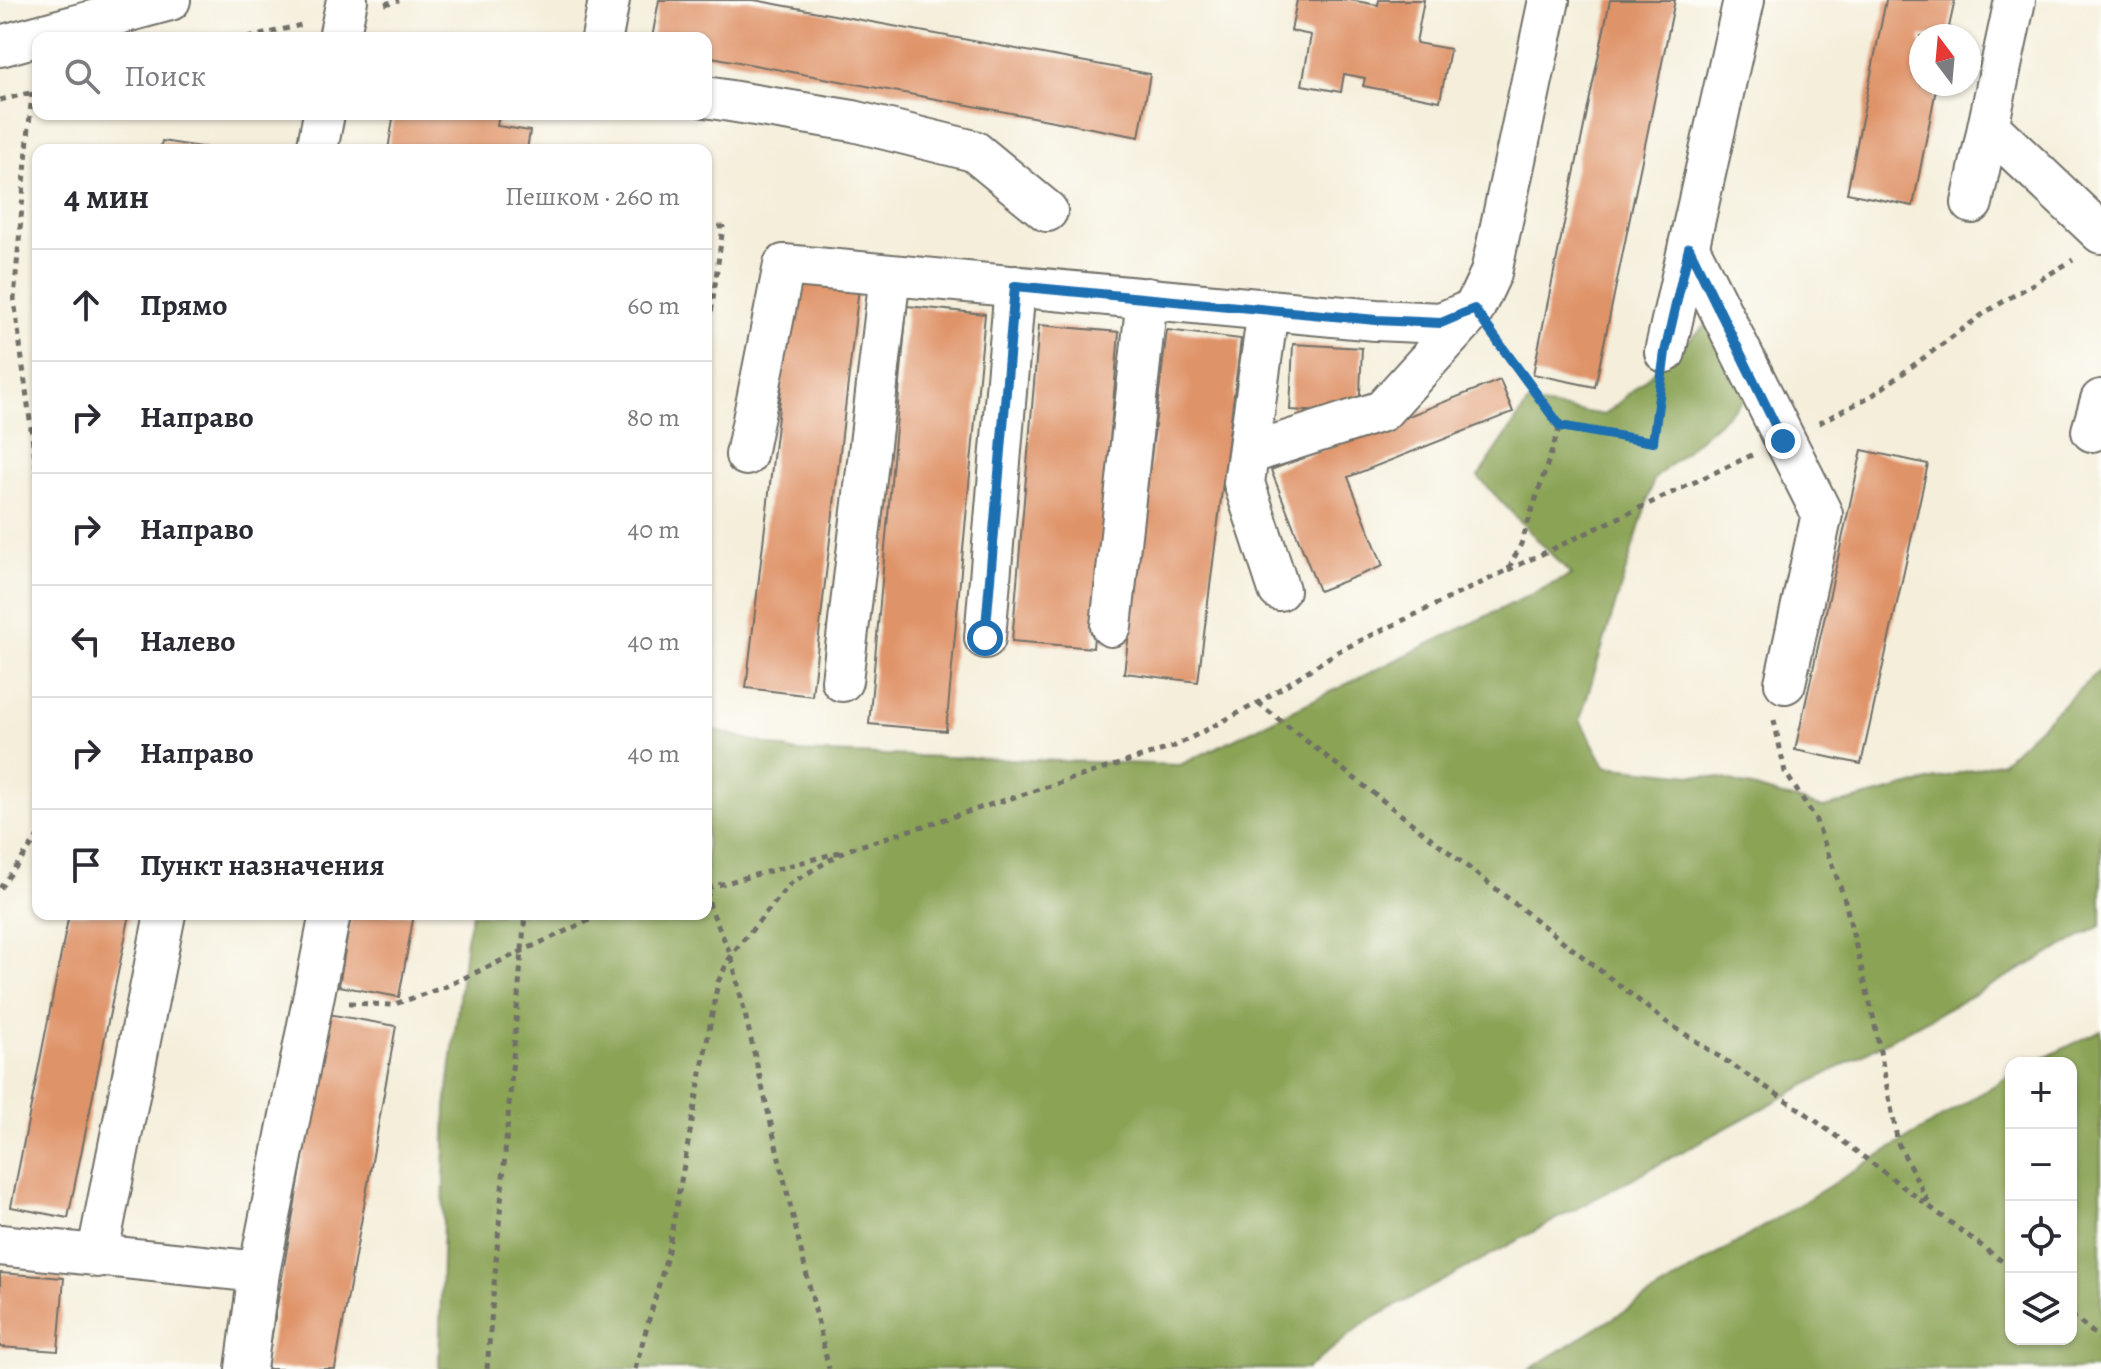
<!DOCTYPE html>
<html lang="ru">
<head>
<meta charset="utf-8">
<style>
  :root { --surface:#fff; --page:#f7f7f7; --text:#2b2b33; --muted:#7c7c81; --line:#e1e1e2 }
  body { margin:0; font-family:Alegreya,serif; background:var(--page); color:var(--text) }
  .controls { position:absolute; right:24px; bottom:24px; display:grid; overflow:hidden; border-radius:16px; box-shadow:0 2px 6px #0004 }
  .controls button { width:72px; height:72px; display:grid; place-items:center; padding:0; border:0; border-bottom:2px solid var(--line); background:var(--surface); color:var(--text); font:40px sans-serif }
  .compass { position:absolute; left:1909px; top:24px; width:72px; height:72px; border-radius:50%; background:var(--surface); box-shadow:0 2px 6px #0004; rotate:344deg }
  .stop { position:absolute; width:24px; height:24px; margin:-18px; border:6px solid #1f6fb2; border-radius:50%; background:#fff }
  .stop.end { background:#1f6fb2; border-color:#fff; box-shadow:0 2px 8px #0008 }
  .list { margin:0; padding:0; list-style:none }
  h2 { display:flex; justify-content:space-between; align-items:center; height:104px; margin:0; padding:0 32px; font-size:34px }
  h2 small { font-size:26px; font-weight:400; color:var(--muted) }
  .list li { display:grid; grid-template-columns:52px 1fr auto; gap:24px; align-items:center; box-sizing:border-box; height:112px; padding:0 32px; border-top:2px solid var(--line) }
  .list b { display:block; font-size:30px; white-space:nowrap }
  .list em { font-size:26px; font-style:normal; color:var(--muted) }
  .icon { flex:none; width:44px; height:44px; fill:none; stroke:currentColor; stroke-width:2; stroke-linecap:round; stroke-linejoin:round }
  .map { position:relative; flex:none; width:2101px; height:1369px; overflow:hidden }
  .search { position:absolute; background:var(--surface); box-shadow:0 2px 6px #0004; left:32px; top:32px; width:680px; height:88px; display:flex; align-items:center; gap:20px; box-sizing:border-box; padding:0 28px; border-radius:16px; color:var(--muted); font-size:30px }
  .panel { position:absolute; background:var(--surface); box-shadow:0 2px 6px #0004; left:32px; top:144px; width:680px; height:776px; border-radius:16px }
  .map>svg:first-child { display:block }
  .forest { fill:#8aa355; stroke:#5a6740; stroke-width:2 }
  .building { fill:#df9367 }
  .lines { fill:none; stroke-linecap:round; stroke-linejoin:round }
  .minor-casing { stroke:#716f68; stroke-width:44 }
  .path { stroke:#716f68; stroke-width:5; stroke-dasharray:6 6; stroke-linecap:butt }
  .minor { stroke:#fff; stroke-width:40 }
  .route { stroke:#1f6fb2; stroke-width:10 }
</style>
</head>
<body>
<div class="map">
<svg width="2101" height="1369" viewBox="0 0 2101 1369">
  <rect width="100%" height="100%" fill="#fdfcf7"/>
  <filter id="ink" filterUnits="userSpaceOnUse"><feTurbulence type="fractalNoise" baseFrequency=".0125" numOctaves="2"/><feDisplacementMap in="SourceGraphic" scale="16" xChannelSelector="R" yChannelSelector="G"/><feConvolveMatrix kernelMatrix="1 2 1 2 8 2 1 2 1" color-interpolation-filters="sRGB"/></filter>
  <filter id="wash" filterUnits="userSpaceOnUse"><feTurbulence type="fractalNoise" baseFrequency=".006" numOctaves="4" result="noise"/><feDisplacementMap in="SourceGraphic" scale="32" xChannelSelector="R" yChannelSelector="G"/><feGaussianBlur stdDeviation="1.8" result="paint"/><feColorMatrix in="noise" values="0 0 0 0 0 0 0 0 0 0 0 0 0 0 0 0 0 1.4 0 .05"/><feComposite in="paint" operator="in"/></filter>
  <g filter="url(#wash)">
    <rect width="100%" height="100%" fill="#f4eeda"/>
    <path class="forest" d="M 1714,318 L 1770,377 L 1654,479 L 1580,720 L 1605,766 L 1721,778 L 1824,808 L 2002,762 L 2101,669 L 2101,926 L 1366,1322 L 1307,1369 L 439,1369 L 446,1107 L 466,939 L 472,914 L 706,914 L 706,728 L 796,752 L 1180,765 L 1571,575 L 1478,477 L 1528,403 L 1605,415 Z
      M 2101,1030 L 2101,1369 L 1530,1369 L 2011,1075 L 2011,1339 L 2071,1339 L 2071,1063 L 2034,1063 Z"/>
    <g id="blocks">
      <path class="building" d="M 659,0 L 754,0 L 1150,74 L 1139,137 L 706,56 L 706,38 L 652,38 Z
        M 1297,0 L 1350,0 L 1378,5 L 1379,0 L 1424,0 L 1416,43 L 1450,49 L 1440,101 L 1363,86 L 1365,78 L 1344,74 L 1341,92 L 1302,85 L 1311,35 L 1291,31 Z
        M 1610,0 L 1675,0 L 1595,387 L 1533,374 Z
        M 1886,0 L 1955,0 L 1947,36 L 1921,36 L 1921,84 L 1937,84 L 1913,206 L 1847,193 Z
        M 372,114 L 499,114 L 497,126 L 530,131 L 527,150 L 388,150 L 393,119 Z
        M 162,141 L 207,148 L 207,150 L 160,150 Z
        M 794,280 L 859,287 L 812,696 L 746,688 Z
        M 907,306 L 985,314 L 946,731 L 869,724 Z
        M 1039,325 L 1119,332 L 1093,648 L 1012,641 Z
        M 1167,330 L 1241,339 L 1198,682 L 1124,673 Z
        M 1293,344 L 1362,348 L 1359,414 L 1290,410 Z
        M 1500,380 L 1513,412 L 1348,477 L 1383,566 L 1319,591 L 1271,470 Z
        M 1862,450 L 1928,464 L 1861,764 L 1795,750 Z
        M 69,914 L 130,914 L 68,1218 L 11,1207 Z
        M 351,914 L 414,914 L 399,997 L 339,986 Z
        M 328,1014 L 396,1026 L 335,1369 L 266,1369 Z
        M 0,1273 L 64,1278 L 58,1351 L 0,1347 Z"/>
    </g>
  </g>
  <g filter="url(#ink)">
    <use href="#blocks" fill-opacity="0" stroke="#716f68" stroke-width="2"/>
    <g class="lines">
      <g class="minor-casing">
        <path id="minor" d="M 339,38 L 347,0
          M 602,38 L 609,0
          M 0,46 L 170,0
          M 706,97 L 853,121 L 974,151 L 1047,211
          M 1988,126 L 2101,233
          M 317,150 L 324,114
          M 1972,203 L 2015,0
          M 1689,248 L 1822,514 L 1785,683
          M 1268,310 L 1244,483 L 1279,590
          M 1665,352 L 1744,0
          M 2092,431 L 2101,400
          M 1248,454 L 1382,411 L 1473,311
          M 746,455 L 784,265 L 1376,320 L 1441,323 L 1474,309 L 1491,273 L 1549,0
          M 1111,626 L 1147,298
          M 985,638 L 1015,286
          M 842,681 L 890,275
          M 0,1245 L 259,1272 L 330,914
          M 97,1257 L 165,914
          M 246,1369 L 259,1272"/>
      </g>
      <path class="path" d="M 385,4 L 399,0
        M 248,38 L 301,25
        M 32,92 L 14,299 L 38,481
        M 0,100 L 38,91
        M 706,226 L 723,227 L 706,350
        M 1819,423 L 1873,395 L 1986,312 L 2073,260
        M 1560,426 L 1653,442 L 1660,389
        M 1508,570 L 1752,455
        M 1258,703 L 1665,1021 L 1804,1112 L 2011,1268
        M 1774,720 L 1785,772 L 1815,818 L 1844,897 L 1873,1016 L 1898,1143 L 1930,1205
        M 706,878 L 710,907 L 731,955 L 829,1369
        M 0,888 L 38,837
        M 707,888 L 840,852
        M 349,1003 L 392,1005 L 442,988 L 592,919 L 610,914
        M 2071,1315 L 2101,1339
        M 487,1369 L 525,914
        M 635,1369 L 667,1256 L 718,982 L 731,955 L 791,883 L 847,850 L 1173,747 L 1258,703 L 1339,651 L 1508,570 L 1521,544 L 1560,426 L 1497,340"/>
      <use href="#minor" class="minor"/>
    </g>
  </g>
  <g class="lines" filter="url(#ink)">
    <path class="route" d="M 985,638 L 1015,286 L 1376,320 L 1441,323 L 1474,309 L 1560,426 L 1653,442 L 1665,352 L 1689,248 L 1783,441"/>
  </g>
</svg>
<div class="controls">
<button>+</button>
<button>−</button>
<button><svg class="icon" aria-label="locate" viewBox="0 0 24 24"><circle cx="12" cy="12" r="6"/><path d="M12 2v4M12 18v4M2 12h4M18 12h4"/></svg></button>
<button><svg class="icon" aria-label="layers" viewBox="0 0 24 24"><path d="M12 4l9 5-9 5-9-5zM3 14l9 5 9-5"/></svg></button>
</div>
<svg class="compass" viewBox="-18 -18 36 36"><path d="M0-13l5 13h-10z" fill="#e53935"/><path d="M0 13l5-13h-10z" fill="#7c7c81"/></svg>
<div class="stop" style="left:985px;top:638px"></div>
<div class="stop end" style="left:1783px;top:441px"></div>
<div class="search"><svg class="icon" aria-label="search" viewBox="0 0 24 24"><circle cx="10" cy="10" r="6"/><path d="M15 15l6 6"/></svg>Поиск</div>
<section class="panel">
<h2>4 мин<small>Пешком · 260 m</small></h2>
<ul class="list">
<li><svg class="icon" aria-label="ahead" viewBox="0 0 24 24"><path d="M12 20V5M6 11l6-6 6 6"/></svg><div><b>Прямо</b></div><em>60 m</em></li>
<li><svg class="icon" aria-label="right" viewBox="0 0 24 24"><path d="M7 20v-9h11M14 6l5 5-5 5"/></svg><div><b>Направо</b></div><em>80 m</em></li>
<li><svg class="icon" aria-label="right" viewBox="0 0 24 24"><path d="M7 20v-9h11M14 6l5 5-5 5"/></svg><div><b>Направо</b></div><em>40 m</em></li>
<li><svg class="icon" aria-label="left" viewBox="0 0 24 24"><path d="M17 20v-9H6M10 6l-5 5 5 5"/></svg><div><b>Налево</b></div><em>40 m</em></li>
<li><svg class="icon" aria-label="right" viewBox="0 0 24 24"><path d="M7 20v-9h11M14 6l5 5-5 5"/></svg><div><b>Направо</b></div><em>40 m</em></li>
<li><svg class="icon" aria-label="arrive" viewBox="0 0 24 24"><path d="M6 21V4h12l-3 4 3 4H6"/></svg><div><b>Пункт назначения</b></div></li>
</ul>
</section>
</div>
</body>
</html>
